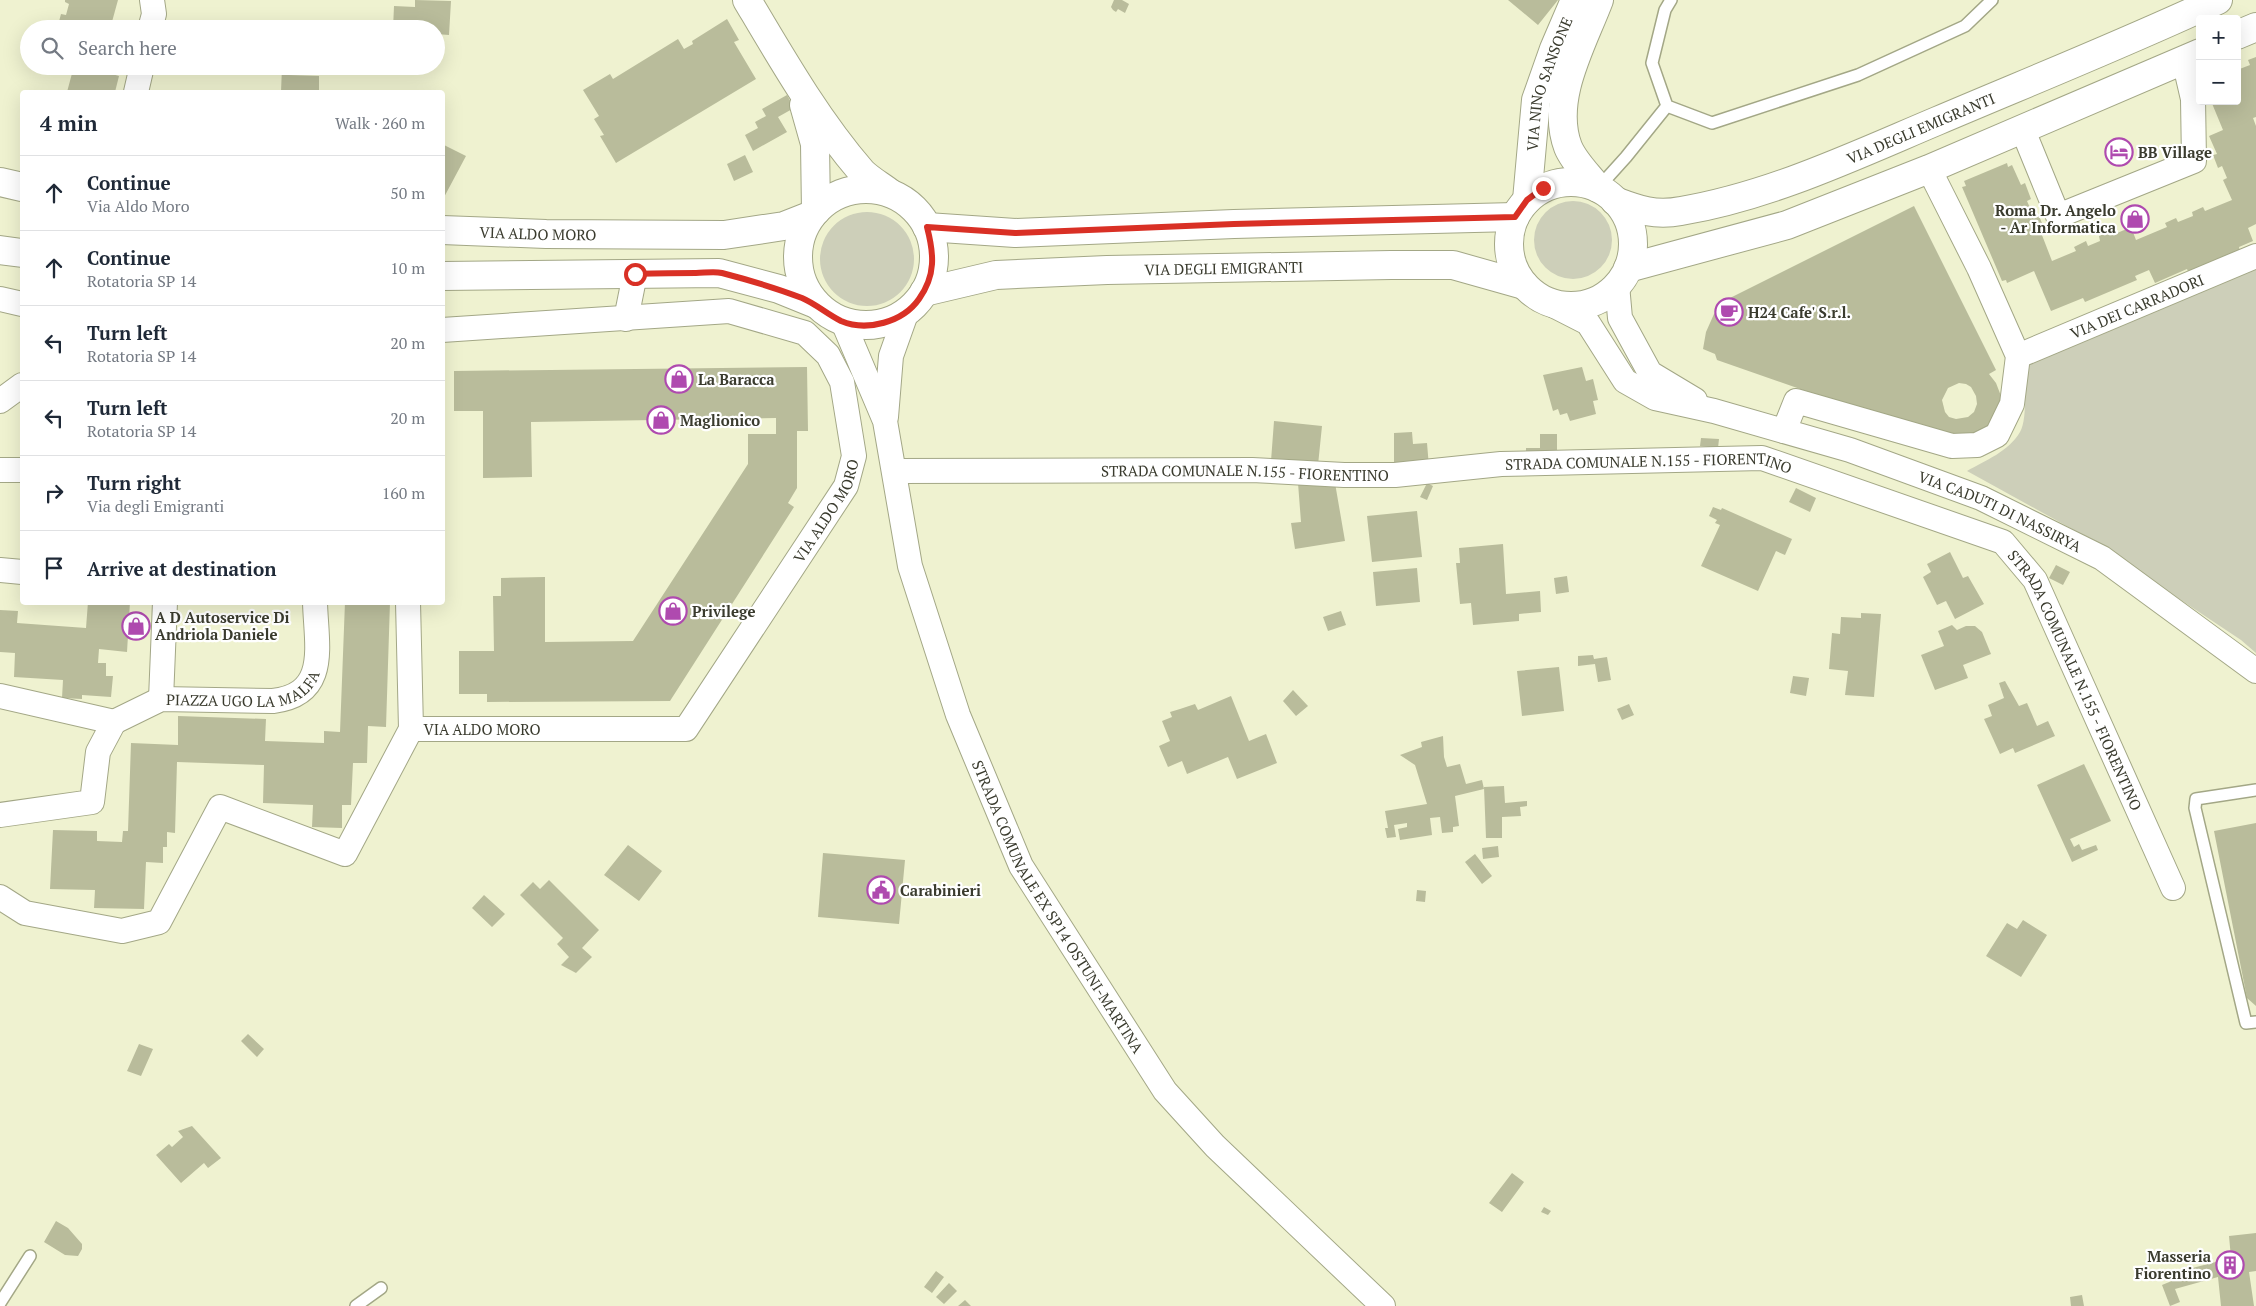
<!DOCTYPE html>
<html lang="en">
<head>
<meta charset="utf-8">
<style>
  :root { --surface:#fff; --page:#f2f2f3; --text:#1f2937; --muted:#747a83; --line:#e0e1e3 }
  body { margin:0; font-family:"PT Serif",serif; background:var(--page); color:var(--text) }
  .controls { position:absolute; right:15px; top:15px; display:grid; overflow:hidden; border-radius:5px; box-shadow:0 5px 20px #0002 }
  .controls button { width:45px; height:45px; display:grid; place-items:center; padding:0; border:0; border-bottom:1px solid var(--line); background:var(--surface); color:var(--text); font:25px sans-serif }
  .stop { position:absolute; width:15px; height:15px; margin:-11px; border:4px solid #d93025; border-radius:50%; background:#fff }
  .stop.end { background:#d93025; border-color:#fff; box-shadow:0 1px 5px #0008 }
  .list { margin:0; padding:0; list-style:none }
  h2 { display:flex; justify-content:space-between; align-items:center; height:65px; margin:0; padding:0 20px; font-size:21px }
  h2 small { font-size:16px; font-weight:400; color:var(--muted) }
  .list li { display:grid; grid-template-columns:32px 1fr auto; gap:15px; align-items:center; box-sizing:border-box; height:75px; padding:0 20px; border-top:1px solid var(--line) }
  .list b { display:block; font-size:19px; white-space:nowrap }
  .list p { margin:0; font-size:16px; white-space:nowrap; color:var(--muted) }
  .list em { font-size:16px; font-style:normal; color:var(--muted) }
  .icon { flex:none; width:28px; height:28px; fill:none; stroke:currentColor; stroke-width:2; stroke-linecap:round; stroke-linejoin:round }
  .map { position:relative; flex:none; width:2256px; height:1306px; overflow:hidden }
  .search { position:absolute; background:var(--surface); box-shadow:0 5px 20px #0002; left:20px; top:20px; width:425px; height:55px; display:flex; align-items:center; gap:12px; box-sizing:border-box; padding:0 18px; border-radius:28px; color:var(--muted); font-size:19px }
  .panel { position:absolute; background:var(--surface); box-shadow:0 5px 20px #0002; left:20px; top:90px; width:425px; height:515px; border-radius:5px }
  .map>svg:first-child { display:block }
  .green { fill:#cdcfb9 }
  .building { fill:#b9bc9b; fill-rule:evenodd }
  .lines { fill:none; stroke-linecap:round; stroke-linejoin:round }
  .lane-casing { stroke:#a3a786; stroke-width:14 }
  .street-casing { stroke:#a3a786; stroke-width:26 }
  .secondary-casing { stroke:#a3a786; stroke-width:30 }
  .lane { stroke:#fff; stroke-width:11 }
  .street { stroke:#fff; stroke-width:24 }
  .secondary { stroke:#fff; stroke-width:28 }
  .route { stroke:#d93025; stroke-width:6 }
  .labels { text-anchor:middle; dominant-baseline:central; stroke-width:4.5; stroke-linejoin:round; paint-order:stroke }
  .street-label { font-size:15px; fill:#3a3b2e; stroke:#fff }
  .poi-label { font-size:15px; font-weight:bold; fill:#3a3b2e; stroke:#fff; text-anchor:start }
</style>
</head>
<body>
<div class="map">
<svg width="2256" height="1306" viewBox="0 0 2256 1306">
  <rect width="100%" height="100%" fill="#eff2d0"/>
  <path class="green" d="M1534 240a39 39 0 1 1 78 0a39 39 0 1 1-78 0Z
    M820 259a47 47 0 1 1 94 0a47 47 0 1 1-94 0Z
    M 2256,268 L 2256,653 L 2241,640 L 2083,535 L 1967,471 C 1985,461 2009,451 2020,432 C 2028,418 2024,381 2025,365 Z"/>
  <path class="building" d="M 65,0 L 118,0 L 110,29 L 57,29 L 61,14 L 66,15 L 69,4 L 65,2 Z
    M 415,0 L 451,1 L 449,35 L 436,34 L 436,29 L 393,29 L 394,6 L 415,7 Z
    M 1114,0 L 1122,0 L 1129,4 L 1125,13 L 1118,9 L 1116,12 L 1113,10 L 1111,7 Z
    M 1508,0 L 1558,0 L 1538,25 Z
    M 727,19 L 739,40 L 734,42 L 756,79 L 616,163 L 600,136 L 604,135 L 594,119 L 599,116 L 583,90 L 610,74 L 613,79 L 678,39 L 684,49 L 693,44 L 692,41 Z
    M 2256,57 L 2256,117 L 2253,118 L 2256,126 L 2256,224 L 2248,228 L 2253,241 L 2239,247 L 2240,252 L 2189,274 L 2187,269 L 2155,283 L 2149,270 L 2135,276 L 2137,280 L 2085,302 L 2083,298 L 2051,311 L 2034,271 L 2007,283 L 2006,280 L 2002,281 L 1962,187 L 1966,186 L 1964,181 L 2007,163 L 2008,167 L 2012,165 L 2021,185 L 2025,183 L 2031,199 L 2027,201 L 2034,217 L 2039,216 L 2044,228 L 2040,230 L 2052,261 L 2076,251 L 2074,247 L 2086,241 L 2088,246 L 2100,241 L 2099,236 L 2113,230 L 2115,234 L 2131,227 L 2136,240 L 2167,227 L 2165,223 L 2176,218 L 2178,222 L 2193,216 L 2192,212 L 2203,207 L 2205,211 L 2232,200 L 2223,180 L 2227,178 L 2222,166 L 2218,168 L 2213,155 L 2217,154 L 2209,136 L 2223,130 L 2211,101 L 2237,101 L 2237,70 L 2250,65 L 2248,60 Z
    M 74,66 L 99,66 L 98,70 L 119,76 L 115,92 L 62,92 L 63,90 L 67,92 Z
    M 282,67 L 289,67 L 289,75 L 319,76 L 319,92 L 281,92 Z
    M 787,95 L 794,108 L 778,117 L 787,132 L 753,151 L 745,135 L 758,128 L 755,122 L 766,116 L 762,109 Z
    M 442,144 L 466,156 L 442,201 Z
    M 745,155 L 753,172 L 734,181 L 727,164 Z
    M 1914,206 L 1996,370 L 1989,374 L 1996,383 L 2001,396 L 1999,418 L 1971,442 L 1949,441 L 1717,360 L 1715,354 L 1703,349 L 1706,332 L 1714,314 L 1728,299 ZM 1959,383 L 1966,384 L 1971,387 L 1976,396 L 1977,404 L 1974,412 L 1968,417 L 1956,419 L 1949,417 L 1945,412 L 1942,400 L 1948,388 Z
    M 807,367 L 808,431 L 797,431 L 797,488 L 788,503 L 794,507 L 670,701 L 487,702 L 487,694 L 459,694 L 459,651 L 494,651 L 493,596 L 501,596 L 501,578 L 545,577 L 545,642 L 633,641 L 748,464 L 748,434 L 776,434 L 776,418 L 531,422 L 532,477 L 483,478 L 483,411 L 454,411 L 454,371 Z
    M 1582,367 L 1586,381 L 1593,379 L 1598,400 L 1593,401 L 1596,414 L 1570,421 L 1567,413 L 1560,415 L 1558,409 L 1553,411 L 1543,375 Z
    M 1274,421 L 1322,426 L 1318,465 L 1271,461 Z
    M 1412,432 L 1413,444 L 1427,443 L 1429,467 L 1394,469 L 1394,433 Z
    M 1540,434 L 1557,434 L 1557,458 L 1526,458 L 1526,448 L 1540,448 Z
    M 1701,438 L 1719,439 L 1718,448 L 1700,446 Z
    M 1298,483 L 1335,483 L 1345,541 L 1295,549 L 1291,523 L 1301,522 Z
    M 1427,483 L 1433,486 L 1427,500 L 1420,497 Z
    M 1796,488 L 1816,498 L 1810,512 L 1789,502 Z
    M 1713,507 L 1721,510 L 1722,508 L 1792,539 L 1785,555 L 1776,551 L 1758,591 L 1701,566 L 1720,525 L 1715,523 L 1717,520 L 1709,516 Z
    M 1417,511 L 1422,557 L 1372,562 L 1367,516 Z
    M 1503,544 L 1506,594 L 1540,591 L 1541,612 L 1519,614 L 1519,621 L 1473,625 L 1471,603 L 1460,604 L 1456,563 L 1460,563 L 1459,548 Z
    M 1950,552 L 1963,578 L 1968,576 L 1984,604 L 1955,619 L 1946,601 L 1937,605 L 1923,577 L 1931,572 L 1927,564 Z
    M 2056,565 L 2070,572 L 2063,585 L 2049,578 Z
    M 1417,568 L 1420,602 L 1376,606 L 1373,572 Z
    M 1567,576 L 1569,592 L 1556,594 L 1554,578 Z
    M 88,602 L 130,602 L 127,652 L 99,649 L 98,663 L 106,663 L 106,676 L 113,676 L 111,697 L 82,695 L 82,699 L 62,698 L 63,680 L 14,677 L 15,653 L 0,652 L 0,610 L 18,611 L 17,623 L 86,628 Z
    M 345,602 L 390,602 L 386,727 L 368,726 L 367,763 L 353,763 L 351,805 L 342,805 L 342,828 L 312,827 L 313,805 L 263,803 L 264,765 L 177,762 L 175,833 L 167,832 L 167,847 L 163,847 L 163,863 L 146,862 L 144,909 L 94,908 L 95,890 L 50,889 L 53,830 L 97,831 L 97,841 L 122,842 L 123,831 L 128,831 L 131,743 L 178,745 L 178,716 L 266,719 L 265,741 L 324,743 L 324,731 L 340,732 Z
    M 1341,611 L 1346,625 L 1328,631 L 1323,617 Z
    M 1861,613 L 1881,614 L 1874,697 L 1845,695 L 1848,671 L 1829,669 L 1832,633 L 1840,634 L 1841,617 L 1861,618 Z
    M 1952,625 L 1957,630 L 1966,626 L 1975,626 L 1982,632 L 1991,654 L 1963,665 L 1968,678 L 1935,690 L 1921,655 L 1944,646 L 1938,631 Z
    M 1593,655 L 1594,659 L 1607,657 L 1611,680 L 1598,682 L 1595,664 L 1578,666 L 1578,656 Z
    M 1559,667 L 1564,711 L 1522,716 L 1517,671 Z
    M 1793,676 L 1809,678 L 1806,696 L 1790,693 Z
    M 2005,681 L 2019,706 L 2027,703 L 2037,726 L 2048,721 L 2055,736 L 2015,753 L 2013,748 L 2000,754 L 1984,719 L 1992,716 L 1988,705 L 2004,698 L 1999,683 Z
    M 1293,690 L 1308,706 L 1296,716 L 1283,701 Z
    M 1231,696 L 1249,741 L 1266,734 L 1277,763 L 1237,779 L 1228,757 L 1187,774 L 1182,761 L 1168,767 L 1159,746 L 1170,741 L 1162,721 L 1172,717 L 1170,712 L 1180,709 L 1195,704 L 1198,710 Z
    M 1629,704 L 1634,715 L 1622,720 L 1617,709 Z
    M 1443,736 L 1444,757 L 1447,767 L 1460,764 L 1466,784 L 1482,780 L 1484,789 L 1455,796 L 1459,826 L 1453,827 L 1453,832 L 1442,833 L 1440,817 L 1430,818 L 1432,835 L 1400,840 L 1398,829 L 1407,827 L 1407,823 L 1394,825 L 1396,837 L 1387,838 L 1385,828 L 1388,828 L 1385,811 L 1427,804 L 1415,765 L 1400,755 L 1422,747 L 1421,742 Z
    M 2084,764 L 2111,821 L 2070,839 L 2074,847 L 2079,844 L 2082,850 L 2096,845 L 2098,850 L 2072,862 L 2037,785 Z
    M 1504,786 L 1505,803 L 1527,801 L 1527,806 L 1520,807 L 1521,816 L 1502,817 L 1502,838 L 1486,838 L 1484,787 Z
    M 2256,823 L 2256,1006 L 2247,998 L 2214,831 Z
    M 628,845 L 662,871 L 639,901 L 604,875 Z
    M 1498,846 L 1499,857 L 1483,859 L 1482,848 Z
    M 823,853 L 905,860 L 899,924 L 818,917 Z
    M 1475,854 L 1492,876 L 1482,884 L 1465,862 Z
    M 549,880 L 599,930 L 582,948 L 592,957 L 576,973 L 561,965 L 569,957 L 557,944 L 563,938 L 520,895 L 533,882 L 540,889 Z
    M 1417,890 L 1426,891 L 1425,902 L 1416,901 Z
    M 484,895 L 505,914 L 492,927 L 472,908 Z
    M 2023,920 L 2047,935 L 2021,977 L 1986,956 L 2007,923 L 2017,929 Z
    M 248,1034 L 264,1049 L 257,1057 L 241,1041 Z
    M 139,1044 L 153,1049 L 141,1076 L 127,1071 Z
    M 192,1126 L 221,1158 L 208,1168 L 204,1163 L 181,1183 L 156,1155 L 169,1144 L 172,1147 L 183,1137 L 178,1131 Z
    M 1512,1173 L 1524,1182 L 1502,1212 L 1489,1203 Z
    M 1544,1207 L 1551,1211 L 1548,1215 L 1541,1212 Z
    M 56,1221 L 68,1228 L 82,1244 L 82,1249 L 78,1256 L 65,1255 L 44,1242 Z
    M 2256,1233 L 2256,1271 L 2249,1272 L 2254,1306 L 2221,1306 L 2218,1277 L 2175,1289 L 2180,1302 L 2170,1306 L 2162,1285 L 2179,1278 L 2177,1272 L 2231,1258 L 2229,1236 Z
    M 936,1271 L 944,1277 L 932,1293 L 924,1287 Z
    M 949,1283 L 957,1291 L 944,1304 L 936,1297 Z
    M 2082,1295 L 2084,1306 L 2071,1306 L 2070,1297 Z
    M 965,1300 L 971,1306 L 958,1306 Z"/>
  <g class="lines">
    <g class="lane-casing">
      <path id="lane" d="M 1671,0 L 1665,10 L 1652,63 L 1667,106 L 1712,123 L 1858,75 L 1965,26 L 1992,0
        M 1598,188 L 1626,157 L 1667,106
        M 2256,790 L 2196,799 L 2195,808 L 2246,1023 L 2256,1022
        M 0,1303 L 30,1256
        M 356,1306 L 381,1288"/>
    </g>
    <g class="street-casing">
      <g id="street">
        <path d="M 150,29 L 154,14 L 152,0"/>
        <path d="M 136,92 L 142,66"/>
        <path d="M 2022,128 L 2058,216 L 2194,161 L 2193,99 L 2184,60"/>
        <path d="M 1617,285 L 1620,318 L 1650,373 L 1695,400"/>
        <path d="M 0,299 L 22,304"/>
        <path id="s1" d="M 1541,299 L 1588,323 L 1625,381 L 1655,398 L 1714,411 L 1850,450 L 1981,498 L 2102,558 L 2256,671"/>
        <path d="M 626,319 L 635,274"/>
        <path id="s2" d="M 843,322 L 885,421 L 910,566 L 958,715 L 1021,866 L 1165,1091 L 1215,1146 L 1383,1306"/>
        <path id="s3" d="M 2018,356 L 2256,256"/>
        <path d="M 0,401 L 22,385"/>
        <path d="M 886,417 L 891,356 L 907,311"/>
        <path d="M 1784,431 L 1796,401 L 1952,446 L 1977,445 L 1997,435 L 2012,404 L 2018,356 L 1979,268 L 1929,169"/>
        <path d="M 0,470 L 22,470"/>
        <path id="s4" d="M 895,471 L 1252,470 L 1344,475 L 1395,475 L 1501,464 L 1762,458 L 2003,542 L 2035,580 L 2173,888"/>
        <path d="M 0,570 L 22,572"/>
        <path d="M 0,696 L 114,722"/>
        <path d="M 161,699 L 165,602"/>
        <path id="s5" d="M 114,722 L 161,699 L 273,701 C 330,694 316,645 315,602"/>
        <path id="s6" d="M 411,729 L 686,729 L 846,486 L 854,456 L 842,382 L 828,355 L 805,333 L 729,311 L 442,330"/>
        <path d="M 0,815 L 92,802 L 98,752 L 114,722"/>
        <path d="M 0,897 L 25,913 L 122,931 L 159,922 L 220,807 L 345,854 L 411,729 L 408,602"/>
      </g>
    </g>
    <g class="secondary-casing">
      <g id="secondary">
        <path d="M 747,0 C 782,59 817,120 862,172 C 870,180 881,186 890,193"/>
        <path d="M 2237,35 L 2256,27"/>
        <path d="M 804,105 L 815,144 L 816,211"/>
        <path d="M 0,182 L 22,187"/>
        <circle cx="1571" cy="244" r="62"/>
        <path d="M 1598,188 C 1589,176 1574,162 1568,147 C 1550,99 1582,45 1599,0"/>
        <circle cx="866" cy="257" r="68"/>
        <path id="s7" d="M 1527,200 L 1536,100 L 1554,49 L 1575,0"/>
        <path id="s8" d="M 1615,201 C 1639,210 1655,216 1681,211 C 1770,196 1854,156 1937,121 C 2031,81 2126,43 2218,0"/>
        <path d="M 927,227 L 1015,233 L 1234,224 L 1515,217"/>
        <path id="s9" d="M 442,230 L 546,234 L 724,235 L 784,226 L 812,215"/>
        <path d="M 0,250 L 22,253"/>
        <path d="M 1628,268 L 1787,225 L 1929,169 L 2200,53"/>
        <path d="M 442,276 L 719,273 L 779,289 L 816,304"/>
        <path id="s10" d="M 924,292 L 996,275 L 1107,270 L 1391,265 L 1453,265 L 1524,285"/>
      </g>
    </g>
    <use href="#lane" class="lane"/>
    <use href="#street" class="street"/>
    <use href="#secondary" class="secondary"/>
  </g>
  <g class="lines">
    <path class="route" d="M 635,274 C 655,273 675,273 696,273 C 704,273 714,271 722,273 C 749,280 776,288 802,298 C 816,304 827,314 841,321 C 867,332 903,322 919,299 C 936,275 934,254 927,227 L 1015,233 L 1234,224 L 1515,217 L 1527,200 L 1543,188"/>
  </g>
  <defs>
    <g id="hotel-ring" transform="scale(1.4375)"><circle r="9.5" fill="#fff" stroke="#af4aaf" stroke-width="1.5"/><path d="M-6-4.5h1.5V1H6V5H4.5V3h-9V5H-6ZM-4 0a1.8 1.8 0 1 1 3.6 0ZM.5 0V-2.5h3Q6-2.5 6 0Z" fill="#af4aaf"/></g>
    <g id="shop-ring" transform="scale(1.4375)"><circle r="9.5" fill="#fff" stroke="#af4aaf" stroke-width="1.5"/><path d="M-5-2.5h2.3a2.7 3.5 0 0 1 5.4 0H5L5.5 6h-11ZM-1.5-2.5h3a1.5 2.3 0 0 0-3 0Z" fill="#af4aaf"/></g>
    <g id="cafe-ring" transform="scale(1.4375)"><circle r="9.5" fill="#fff" stroke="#af4aaf" stroke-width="1.5"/><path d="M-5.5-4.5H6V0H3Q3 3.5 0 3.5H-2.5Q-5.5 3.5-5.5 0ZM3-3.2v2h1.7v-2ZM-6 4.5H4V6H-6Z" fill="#af4aaf"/></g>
    <g id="civic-ring" transform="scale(1.4375)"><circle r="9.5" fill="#fff" stroke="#af4aaf" stroke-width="1.5"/><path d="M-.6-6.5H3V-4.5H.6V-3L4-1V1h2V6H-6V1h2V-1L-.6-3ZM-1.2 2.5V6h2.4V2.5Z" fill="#af4aaf"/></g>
    <g id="building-ring" transform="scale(1.4375)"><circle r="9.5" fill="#fff" stroke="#af4aaf" stroke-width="1.5"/><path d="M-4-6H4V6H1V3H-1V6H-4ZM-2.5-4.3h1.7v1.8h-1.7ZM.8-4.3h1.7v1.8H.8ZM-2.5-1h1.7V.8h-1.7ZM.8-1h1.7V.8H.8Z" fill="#af4aaf"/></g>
  </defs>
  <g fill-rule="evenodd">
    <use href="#hotel-ring" x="2119" y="152"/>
    <use href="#shop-ring" x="2135" y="219"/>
    <use href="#cafe-ring" x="1729" y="312"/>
    <use href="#shop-ring" x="679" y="379"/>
    <use href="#shop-ring" x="661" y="420"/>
    <use href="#shop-ring" x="673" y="611"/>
    <use href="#shop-ring" x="136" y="626"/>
    <use href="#civic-ring" x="881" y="890"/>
    <use href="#building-ring" x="2230" y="1265"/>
  </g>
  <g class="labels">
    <g class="street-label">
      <text stroke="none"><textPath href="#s7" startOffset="119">VIA NINO SANSONE</textPath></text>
      <text stroke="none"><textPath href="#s8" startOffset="322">VIA DEGLI EMIGRANTI</textPath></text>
      <text stroke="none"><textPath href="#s9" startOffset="96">VIA ALDO MORO</textPath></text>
      <text stroke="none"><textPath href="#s10" startOffset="302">VIA DEGLI EMIGRANTI</textPath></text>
      <text stroke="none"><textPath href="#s3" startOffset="129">VIA DEI CARRADORI</textPath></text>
      <text stroke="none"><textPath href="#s4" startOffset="755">STRADA COMUNALE N.155 - FIORENTINO</textPath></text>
      <text stroke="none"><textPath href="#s4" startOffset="350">STRADA COMUNALE N.155 - FIORENTINO</textPath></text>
      <text stroke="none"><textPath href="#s6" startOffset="535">VIA ALDO MORO</textPath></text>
      <text stroke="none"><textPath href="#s1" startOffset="520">VIA CADUTI DI NASSIRYA</textPath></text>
      <text stroke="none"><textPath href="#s5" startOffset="138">PIAZZA UGO LA MALFA</textPath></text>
      <text stroke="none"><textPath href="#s4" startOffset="1280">STRADA COMUNALE N.155 - FIORENTINO</textPath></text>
      <text stroke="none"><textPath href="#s6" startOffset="71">VIA ALDO MORO</textPath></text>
      <text stroke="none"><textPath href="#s2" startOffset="628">STRADA COMUNALE EX SP14 OSTUNI-MARTINA</textPath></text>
    </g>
    <g class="poi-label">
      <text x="2138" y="152">BB Village</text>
      <text x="2116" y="210" text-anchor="end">Roma Dr. Angelo<tspan x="2116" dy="17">- Ar Informatica</tspan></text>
      <text x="1748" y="312">H24 Cafe' S.r.l.</text>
      <text x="698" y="379">La Baracca</text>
      <text x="680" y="420">Maglionico</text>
      <text x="692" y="611">Privilege</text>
      <text x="155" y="617">A D Autoservice Di<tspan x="155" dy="17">Andriola Daniele</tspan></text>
      <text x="900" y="890">Carabinieri</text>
      <text x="2211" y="1256" text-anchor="end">Masseria<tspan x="2211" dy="17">Fiorentino</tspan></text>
    </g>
  </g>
</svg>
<div class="controls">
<button>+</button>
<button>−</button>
</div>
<div class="stop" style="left:635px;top:274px"></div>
<div class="stop end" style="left:1543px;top:188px"></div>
<div class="search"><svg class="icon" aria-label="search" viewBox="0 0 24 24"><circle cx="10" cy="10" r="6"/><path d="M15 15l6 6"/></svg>Search here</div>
<section class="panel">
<h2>4 min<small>Walk · 260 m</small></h2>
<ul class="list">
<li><svg class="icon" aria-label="ahead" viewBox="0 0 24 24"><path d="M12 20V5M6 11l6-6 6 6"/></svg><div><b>Continue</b><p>Via Aldo Moro</p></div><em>50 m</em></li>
<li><svg class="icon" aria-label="ahead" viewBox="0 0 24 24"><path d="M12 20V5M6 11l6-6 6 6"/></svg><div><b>Continue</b><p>Rotatoria SP 14</p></div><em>10 m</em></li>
<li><svg class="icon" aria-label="left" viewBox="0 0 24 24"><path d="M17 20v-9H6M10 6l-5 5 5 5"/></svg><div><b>Turn left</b><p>Rotatoria SP 14</p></div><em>20 m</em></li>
<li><svg class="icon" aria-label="left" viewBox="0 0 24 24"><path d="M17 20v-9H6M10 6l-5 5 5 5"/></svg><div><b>Turn left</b><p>Rotatoria SP 14</p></div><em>20 m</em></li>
<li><svg class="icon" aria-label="right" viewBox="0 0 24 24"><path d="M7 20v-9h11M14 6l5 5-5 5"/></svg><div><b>Turn right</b><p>Via degli Emigranti</p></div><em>160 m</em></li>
<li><svg class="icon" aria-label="arrive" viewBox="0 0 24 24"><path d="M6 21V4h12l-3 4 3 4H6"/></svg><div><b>Arrive at destination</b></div></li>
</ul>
</section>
</div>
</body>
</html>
